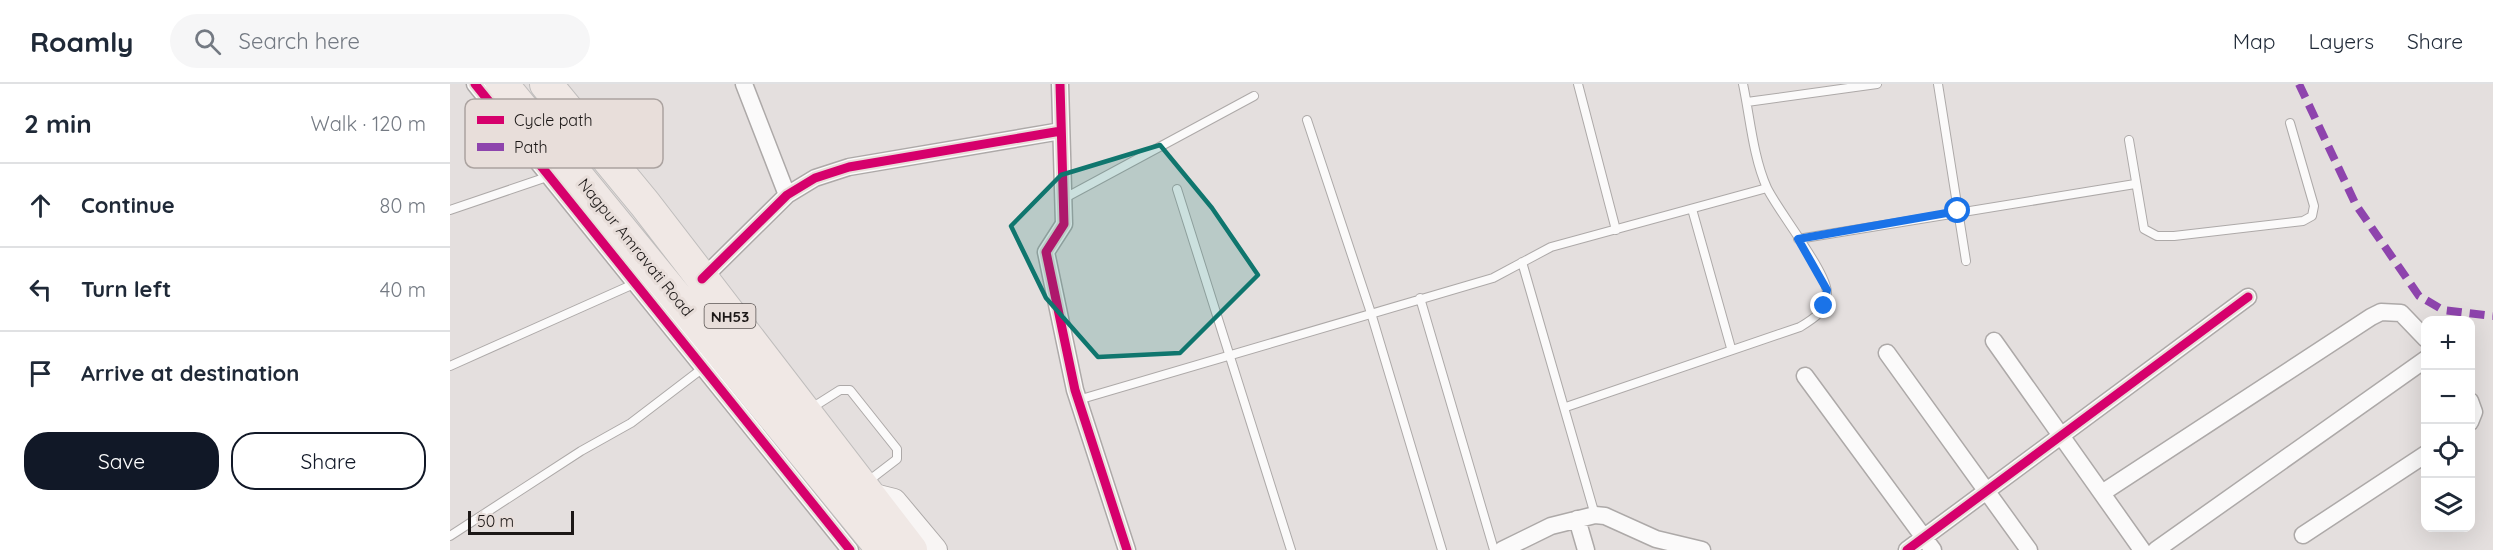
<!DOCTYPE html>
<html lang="en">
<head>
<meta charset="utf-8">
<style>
  :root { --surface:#fff; --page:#f6f6f7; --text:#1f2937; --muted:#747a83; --line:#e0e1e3; --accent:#111827 }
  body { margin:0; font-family:Quicksand,sans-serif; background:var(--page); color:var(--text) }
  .controls { position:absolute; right:18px; bottom:18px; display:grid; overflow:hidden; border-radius:12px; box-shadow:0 6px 24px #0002 }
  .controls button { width:54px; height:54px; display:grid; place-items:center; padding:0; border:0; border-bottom:2px solid var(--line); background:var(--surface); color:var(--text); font:30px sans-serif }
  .scale { position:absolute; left:18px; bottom:15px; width:106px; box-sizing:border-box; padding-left:6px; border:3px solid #1c1817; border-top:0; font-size:16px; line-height:21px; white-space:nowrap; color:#1c1817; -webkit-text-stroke:4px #e8deda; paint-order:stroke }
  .stop { position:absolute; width:18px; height:18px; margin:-14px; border:4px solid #1a73e8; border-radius:50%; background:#fff }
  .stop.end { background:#1a73e8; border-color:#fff; box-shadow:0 2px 6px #0008 }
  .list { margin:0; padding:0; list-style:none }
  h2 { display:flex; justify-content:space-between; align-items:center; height:78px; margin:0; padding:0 24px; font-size:26px }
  h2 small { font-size:20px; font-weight:400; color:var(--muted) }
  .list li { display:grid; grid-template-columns:39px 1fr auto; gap:18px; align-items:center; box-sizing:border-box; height:84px; padding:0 24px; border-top:2px solid var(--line) }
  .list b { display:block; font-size:22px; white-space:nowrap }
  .list em { font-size:20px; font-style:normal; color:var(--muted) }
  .actions { display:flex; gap:12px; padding:18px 24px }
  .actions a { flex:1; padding:14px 0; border:2px solid var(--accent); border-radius:24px; text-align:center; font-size:21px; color:var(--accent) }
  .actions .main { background:var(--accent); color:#fff }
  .icon { flex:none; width:33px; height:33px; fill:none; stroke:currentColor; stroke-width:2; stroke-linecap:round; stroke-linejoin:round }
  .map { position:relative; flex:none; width:2043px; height:466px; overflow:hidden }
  header { display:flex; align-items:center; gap:36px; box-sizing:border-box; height:84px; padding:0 30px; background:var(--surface); border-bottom:2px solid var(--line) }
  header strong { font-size:28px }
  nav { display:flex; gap:33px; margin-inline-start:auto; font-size:21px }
  .search { width:420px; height:54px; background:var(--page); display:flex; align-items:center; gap:15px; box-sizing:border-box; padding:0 21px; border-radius:33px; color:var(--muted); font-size:22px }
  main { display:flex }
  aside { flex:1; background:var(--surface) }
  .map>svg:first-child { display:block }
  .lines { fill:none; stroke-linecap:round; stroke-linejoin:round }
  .lane-casing { stroke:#ada9a8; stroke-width:10 }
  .street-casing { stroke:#ada9a8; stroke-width:19 }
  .secondary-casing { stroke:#ada9a8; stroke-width:26 }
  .highway-casing { stroke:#bfbdbc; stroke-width:34 }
  .lane { stroke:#fbfafa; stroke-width:8 }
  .street { stroke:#fbfafa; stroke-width:16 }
  .secondary { stroke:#f8f5f4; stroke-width:24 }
  .highway { stroke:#f0e8e5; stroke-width:32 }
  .quiet { stroke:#8e44ad; stroke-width:8; stroke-dasharray:15 8; stroke-linecap:butt }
  .cycleway-casing { stroke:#e8deda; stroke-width:13 }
  .cycleway { stroke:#d6006c; stroke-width:9 }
  .route { stroke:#1a73e8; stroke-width:8 }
  .marked { fill:#0f766e; fill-opacity:0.2; stroke:#0f766e; stroke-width:4.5; stroke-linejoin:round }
  .labels { text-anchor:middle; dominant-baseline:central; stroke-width:6; stroke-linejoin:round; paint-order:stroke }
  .shield { fill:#e8deda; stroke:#595352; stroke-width:1.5 }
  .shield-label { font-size:15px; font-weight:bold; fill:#1c1817 }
  .street-label { font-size:16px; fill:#1c1817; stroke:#e8deda }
  .key { fill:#e8deda; stroke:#aba3a0; stroke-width:1.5 }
  .key-label { font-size:16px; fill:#1c1817 }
</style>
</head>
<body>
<header>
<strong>Roamly</strong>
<div class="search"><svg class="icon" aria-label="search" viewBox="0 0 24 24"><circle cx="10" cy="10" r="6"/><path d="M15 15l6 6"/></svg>Search here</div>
<nav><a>Map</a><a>Layers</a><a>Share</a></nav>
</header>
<main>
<aside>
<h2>2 min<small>Walk · 120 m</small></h2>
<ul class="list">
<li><svg class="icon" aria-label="ahead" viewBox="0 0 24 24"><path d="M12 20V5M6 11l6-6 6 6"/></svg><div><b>Continue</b></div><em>80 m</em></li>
<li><svg class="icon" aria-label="left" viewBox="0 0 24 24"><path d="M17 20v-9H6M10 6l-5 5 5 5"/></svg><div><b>Turn left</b></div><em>40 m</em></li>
<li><svg class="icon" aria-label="arrive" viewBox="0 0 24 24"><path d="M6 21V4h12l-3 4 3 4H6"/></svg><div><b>Arrive at destination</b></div></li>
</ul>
<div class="actions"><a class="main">Save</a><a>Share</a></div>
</aside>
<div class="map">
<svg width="2043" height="466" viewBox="0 0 2043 466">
  <rect width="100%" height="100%" fill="#e4dfde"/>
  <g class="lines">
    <g class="lane-casing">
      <path id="lane" d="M 1128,0 L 1166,146
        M 1488,0 L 1516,177
        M 1297,18 L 1427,0
        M 857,36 L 921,229 L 992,466
        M 1679,56 L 1694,145 L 1707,152 L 1724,152 L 1853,137 L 1862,132 L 1864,122 L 1840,39
        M 727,105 L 841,466
        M 613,115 L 804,12
        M 1242,125 L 1281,264
        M 0,126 L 100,92
        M 1348,155 L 1685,100
        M 1072,178 L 1145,431
        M 970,214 L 1044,466
        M 0,282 L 186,199
        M 628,316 L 1043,194 L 1101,163 L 1317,104
        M 1116,323 L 1350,243 C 1365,234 1376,227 1377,209 C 1377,188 1328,127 1317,104 C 1303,73 1300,33 1293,0
        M 360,325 L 390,306 L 400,306 L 447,365 L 447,375 L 417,398
        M 0,452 L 131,367 L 181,339 L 253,284"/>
    </g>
    <g class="street-casing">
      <path id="street" d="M 25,0 L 400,466
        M 294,0 L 337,111
        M 610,0 L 614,140 L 596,168 L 625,306 L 677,466
        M 252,195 L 337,111 L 365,94 L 399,83 L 611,47
        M 1544,257 L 1692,466
        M 1437,269 L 1579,466
        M 1355,292 L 1483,466
        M 2020,317 L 2024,328 L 2020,338
        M 1652,409 L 1921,233 L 1931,228 L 1951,229 L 1976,255
        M 1127,435 L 1136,466
        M 1853,451 L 1976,370
        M 1052,466 L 1101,442 L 1145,431 L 1155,432 L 1206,455 L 1252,466
        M 1457,466 L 1798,213
        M 1706,466 L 1976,275"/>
    </g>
    <g class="secondary-casing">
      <path id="secondary" d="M 416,410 L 444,417 L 485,466"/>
    </g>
    <g class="highway-casing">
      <path id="highway" d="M 52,0 L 433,466
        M 96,0 L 195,120 L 461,466"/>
    </g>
    <use href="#lane" class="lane"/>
    <use href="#street" class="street"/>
    <use href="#secondary" class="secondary"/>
    <use href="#highway" class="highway"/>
    <path class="quiet" d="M 1849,0 L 1906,121 L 1969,212 L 1993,226 L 2043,232"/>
    <g class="cycleway-casing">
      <path id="cycleway" d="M 25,0 L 400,466
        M 610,0 L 614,140 L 596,168 L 625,306 L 677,466
        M 252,195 L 337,111 L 365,94 L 399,83 L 611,47
        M 1457,466 L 1798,213"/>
    </g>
    <use href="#cycleway" class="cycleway"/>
  </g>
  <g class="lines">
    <path class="route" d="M 1374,222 L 1377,206 L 1348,155 L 1508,127"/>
  </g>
  <path class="marked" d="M 710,61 L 762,124 L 808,191 L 730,269 L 648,273 L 596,214 L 561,142 L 611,91 Z"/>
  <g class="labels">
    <rect class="shield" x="254.5" y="220" width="51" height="24" rx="4.5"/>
    <g class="shield-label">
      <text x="280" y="232">NH53</text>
    </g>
    <g class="street-label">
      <text transform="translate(186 163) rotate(51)">Nagpur Amravati Road</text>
    </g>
  </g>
  <rect x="15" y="15" width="198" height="69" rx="9" class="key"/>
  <rect x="27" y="32" width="27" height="8" fill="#d6006c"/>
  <rect x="27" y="59" width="27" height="8" fill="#8e44ad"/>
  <g class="key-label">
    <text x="64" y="42">Cycle path</text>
    <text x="64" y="69">Path</text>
  </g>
</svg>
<div class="controls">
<button>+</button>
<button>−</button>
<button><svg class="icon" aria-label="locate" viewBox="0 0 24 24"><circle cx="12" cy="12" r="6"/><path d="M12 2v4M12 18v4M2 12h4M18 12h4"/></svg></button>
<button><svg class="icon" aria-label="layers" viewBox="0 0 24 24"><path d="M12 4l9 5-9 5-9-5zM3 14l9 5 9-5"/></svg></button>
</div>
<div class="scale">50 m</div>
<div class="stop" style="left:1508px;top:127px"></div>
<div class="stop end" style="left:1374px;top:222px"></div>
</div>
</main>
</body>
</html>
